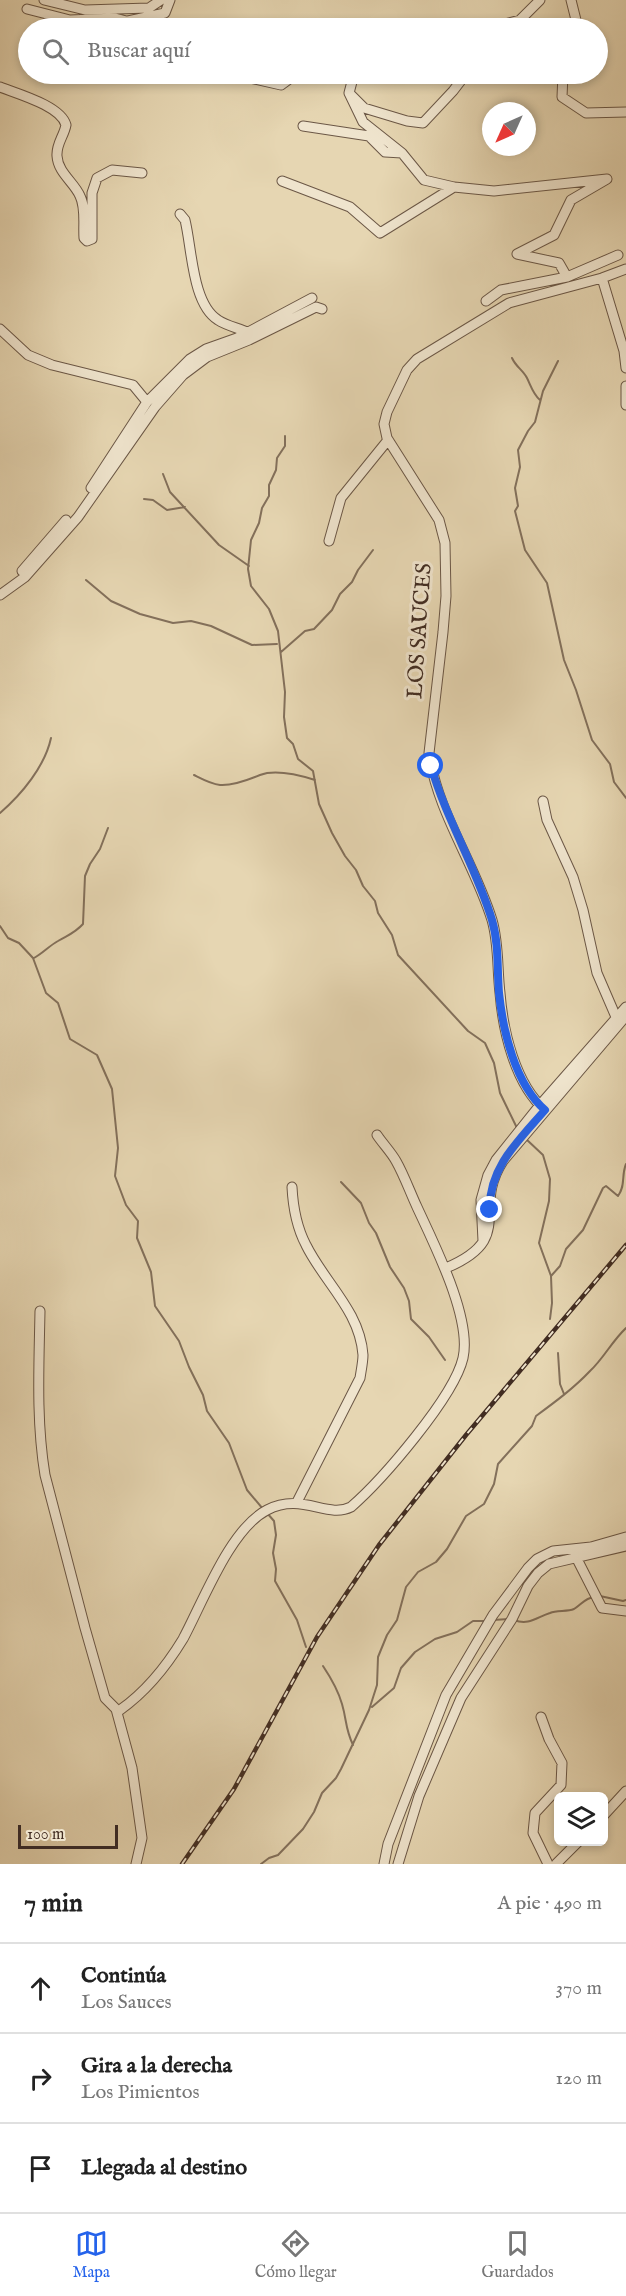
<!DOCTYPE html>
<html lang="es">
<head>
<meta charset="utf-8">
<style>
  :root { --surface:#fff; --page:#f6f6f6; --text:#222; --muted:#767676; --line:#e0e0e0; --accent:#2563eb }
  body { margin:0; font-family:"IM FELL English",serif; background:var(--page); color:var(--text) }
  .controls { position:absolute; right:18px; bottom:18px; display:grid; overflow:hidden; border-radius:9px; box-shadow:0 3px 9px #0003 }
  .controls button { width:54px; height:54px; display:grid; place-items:center; padding:0; border:0; border-bottom:2px solid var(--line); background:var(--surface); color:var(--text); font:30px sans-serif }
  .compass { position:absolute; left:482px; top:102px; width:54px; height:54px; border-radius:50%; background:var(--surface); box-shadow:0 3px 9px #0003; rotate:225deg }
  .scale { position:absolute; left:18px; bottom:15px; width:100px; box-sizing:border-box; padding-left:6px; border:3px solid #422d22; border-top:0; font-size:16px; line-height:21px; white-space:nowrap; color:#422d22; -webkit-text-stroke:4px #efe4cd; paint-order:stroke }
  .stop { position:absolute; width:18px; height:18px; margin:-14px; border:4px solid #2563eb; border-radius:50%; background:#fff }
  .stop.end { background:#2563eb; border-color:#fff; box-shadow:0 2px 6px #0008 }
  .list { margin:0; padding:0; list-style:none }
  h2 { display:flex; justify-content:space-between; align-items:center; height:78px; margin:0; padding:0 24px; font-size:26px }
  h2 small { font-size:20px; font-weight:400; color:var(--muted) }
  .list li { display:grid; grid-template-columns:39px 1fr auto; gap:18px; align-items:center; box-sizing:border-box; height:90px; padding:0 24px; border-top:2px solid var(--line) }
  .list b { display:block; font-size:22px; white-space:nowrap }
  .list p { margin:0; font-size:20px; white-space:nowrap; color:var(--muted) }
  .list em { font-size:20px; font-style:normal; color:var(--muted) }
  .icon { flex:none; width:33px; height:33px; fill:none; stroke:currentColor; stroke-width:2; stroke-linecap:round; stroke-linejoin:round }
  .map { position:relative; flex:none; width:626px; height:1864px; overflow:hidden }
  .search { position:absolute; background:var(--surface); box-shadow:0 3px 9px #0003; left:18px; right:18px; top:18px; height:66px; display:flex; align-items:center; gap:15px; box-sizing:border-box; padding:0 21px; border-radius:33px; color:var(--muted); font-size:22px }
  .sheet { height:348px; background:var(--surface) }
  nav { display:flex; justify-content:space-around; align-items:center; box-sizing:border-box; height:84px; border-top:2px solid var(--line); background:var(--surface); font-size:16px; color:var(--muted) }
  nav a { display:grid; justify-items:center; gap:3px }
  nav .on { color:var(--accent) }
  .map>svg:first-child { display:block }
  .lines { fill:none; stroke-linecap:round; stroke-linejoin:round }
  .stream { stroke:#83705b; stroke-width:2 }
  .minor-casing { stroke:#6b5746; stroke-width:11 }
  .minor { stroke:#efe4cd; stroke-width:9 }
  .rail-casing { stroke:#422d22; stroke-width:4.5 }
  .rail { stroke:#efe4cd; stroke-width:2; stroke-dasharray:7; stroke-linecap:butt }
  .route { stroke:#2563eb; stroke-width:8 }
  .labels { text-anchor:middle; dominant-baseline:central; stroke-width:6; stroke-linejoin:round; paint-order:stroke }
  .street-label { font-size:22px; fill:#422d22; stroke:#efe4cd }
</style>
</head>
<body>
<div class="map">
<svg width="626" height="1864" viewBox="0 0 626 1864">
  <rect width="100%" height="100%" fill="#e6d6b2"/>
  <filter id="stains"><feTurbulence type="fractalNoise" baseFrequency=".00333" numOctaves="4"/><feColorMatrix values="0 0 0 0 .2 0 0 0 0 .09 0 0 0 0 .02 0 0 0 .5 -.17"/></filter>
  <radialGradient id="worn" r=".72"><stop offset=".6" stop-color="#630" stop-opacity="0"/><stop offset="1" stop-color="#630" stop-opacity=".3"/></radialGradient>
  <g class="lines">
    <path class="stream" d="M 512,358 C 516,367 523,370 527,378 C 531,386 533,394 540,400
      M 558,361 L 543,391 L 535,422 L 528,431 L 518,450 L 520,467 L 515,488 L 518,506 L 515,511 L 525,550 L 547,583 L 564,660 L 576,690 L 592,740 L 610,764 L 614,782 L 626,798
      M 285,436 L 285,446 L 277,458 L 276,470 L 269,485 L 269,496 L 262,508 L 259,523 L 251,540 L 248,569 L 251,586 L 269,609 L 278,631 L 285,692 L 284,717 L 287,738 L 293,744 L 298,759 L 313,771 L 319,804 L 332,833 L 345,856 L 356,870 L 363,886 L 375,901 L 378,913 L 392,935 L 398,955 L 468,1031 L 485,1043 L 494,1063 L 500,1093 L 517,1128
      M 163,474 L 170,492 L 219,545 L 249,566
      M 144,499 L 153,500 L 167,510 L 185,507
      M 86,580 L 111,601 L 140,614 L 173,623 L 191,621 L 211,626 L 252,645 L 277,644
      M 281,652 L 305,631 L 314,629 L 332,610 L 340,594 L 352,582 L 358,570 L 373,550
      M 194,775 C 202,779 211,784 220,785 C 233,786 248,780 260,775 C 276,769 299,775 315,780
      M 0,813 C 22,794 45,766 51,738
      M 0,926 L 8,938 L 19,943 L 33,958 L 46,993 L 58,1003 L 70,1039 L 97,1055 L 112,1089 L 118,1148 L 115,1176 L 126,1205 L 138,1221 L 137,1238 L 151,1272 L 155,1306 L 179,1341 L 189,1367 L 203,1395 L 207,1411 L 229,1443 L 247,1490 L 263,1509
      M 34,958 C 43,953 49,946 58,941 C 68,935 75,933 83,924 L 85,876 L 90,864 L 100,849 L 108,828
      M 526,1139 L 543,1155 L 550,1179 L 549,1201 L 539,1243 L 551,1276
      M 341,1182 L 361,1203 L 369,1223 L 376,1233 L 390,1267 L 404,1288 L 409,1301 L 411,1319 L 429,1337 L 445,1360
      M 550,1319 L 552,1303 L 551,1276 L 560,1266 L 566,1249 L 583,1230 L 603,1188 L 606,1186 L 618,1196 C 626,1185 621,1176 626,1164
      M 558,1353 L 560,1384 L 564,1394
      M 267,1513 L 274,1521 L 276,1535 L 273,1553 L 276,1569 L 275,1581 L 297,1620 L 306,1647
      M 600,1596 L 623,1601 L 626,1600
      M 493,1620 L 509,1619
      M 514,1620 C 529,1626 537,1617 550,1613 C 557,1610 567,1612 574,1609 C 582,1604 585,1598 594,1597
      M 323,1666 C 331,1678 338,1690 342,1704 C 347,1721 345,1728 353,1745
      M 372,1707 L 394,1688 L 401,1668 L 415,1652 L 435,1639 L 457,1632 L 473,1621 L 485,1621
      M 261,1864 L 269,1858 L 278,1855 L 303,1829 L 314,1812 L 322,1793 L 336,1778 L 341,1769 L 369,1710 L 377,1685 L 378,1657 L 387,1635 L 397,1620 L 406,1587 L 418,1572 L 436,1562 L 447,1549 L 466,1516 L 484,1504 L 494,1484 L 498,1464 L 532,1426 L 536,1416 C 555,1402 574,1388 590,1371 C 604,1358 612,1341 626,1328"/>
    <g class="minor-casing">
      <path id="minor" d="M 44,0 L 85,10 L 149,8 L 161,0
        M 571,0 L 578,28
        M 27,9 L 70,20 L 115,18 L 153,28
        M 128,21 L 165,13 L 170,0
        M 496,28 L 497,26 L 520,20 L 540,0
        M 232,74 L 281,85 L 296,74
        M 354,74 L 349,93 L 364,108 L 407,121 L 423,123 L 453,91 L 466,74
        M 563,74 L 562,97 L 586,113 L 626,112
        M 0,87 C 18,94 61,106 66,125 C 64,136 56,144 57,156 C 58,173 74,182 80,196 C 86,208 83,224 84,238 L 87,241 L 92,239 L 92,193 L 97,178 L 112,170 L 142,173
        M 349,93 L 363,122 L 402,153 L 424,180 L 454,187 L 494,191 L 607,179 L 571,200 L 554,235 L 517,254 L 559,263 L 567,277
        M 303,126 L 369,136 L 385,152 L 402,153
        M 282,181 L 350,207 L 380,233 L 454,187
        M 180,214 L 185,220 C 192,248 192,304 218,320 C 227,326 239,328 249,333
        M 602,278 L 624,351 L 626,368
        M 486,301 L 501,290 L 567,277 L 618,255
        M 0,329 L 28,355 L 52,365 L 133,385 L 147,402
        M 626,386 L 626,405
        M 91,488 L 147,402 L 190,359 L 206,349 L 237,338 L 312,298
        M 329,541 L 341,498 L 388,440
        M 22,571 L 66,520
        M 0,595 L 25,577 L 78,517 L 155,407 L 183,375 L 207,357 L 249,340 L 316,307 L 322,309
        M 543,801 L 547,820 L 573,877 L 583,910 L 597,973 L 616,1017
        M 545,1110 C 515,1084 503,1031 500,993 C 497,968 499,944 492,920 C 475,864 437,812 429,753 L 443,632 L 446,596 L 445,543 L 439,520 L 387,438 L 384,424 L 387,412 L 407,370 L 417,359 L 509,303 L 602,278 L 626,269
        M 292,1187 C 293,1207 296,1226 306,1245 C 324,1282 360,1311 363,1355 C 363,1362 361,1371 360,1378 L 297,1502
        M 483,1241 L 481,1200 L 488,1175 L 496,1160 L 540,1105 L 626,1007
        M 446,1268 C 517,1238 471,1210 503,1161 L 626,1016
        M 40,1311 C 39,1366 36,1420 45,1475 L 85,1628 L 105,1698 L 116,1709 L 132,1768 L 142,1838 L 136,1864
        M 577,1559 L 602,1608 L 626,1611
        M 116,1709 L 120,1710 C 147,1691 166,1667 183,1639 C 203,1602 230,1529 267,1510 C 302,1492 327,1519 351,1507 C 382,1480 454,1397 463,1358 C 472,1318 434,1244 417,1207 C 410,1192 404,1175 396,1161 C 391,1152 383,1144 377,1135
        M 541,1717 L 549,1739 L 562,1763 L 561,1785 L 535,1813 L 533,1833 L 548,1864
        M 604,1815 L 626,1791
        M 384,1864 L 388,1844 L 446,1695 L 493,1615 L 528,1568 L 537,1559 L 553,1551 L 591,1547 L 626,1537
        M 398,1864 L 419,1796 L 461,1698 L 512,1619 L 528,1586 L 538,1573 L 549,1564 L 626,1546
        M 556,1864 L 578,1842"/>
    </g>
    <use href="#minor" class="minor"/>
    <g class="rail-casing">
      <path id="rail" d="M 182,1864 L 234,1789 L 317,1637 L 379,1545 L 466,1435 L 626,1245"/>
    </g>
    <use href="#rail" class="rail"/>
  </g>
  <g class="lines">
    <path class="route" d="M 431,766 C 446,819 476,867 492,920 C 499,944 497,968 499,993 C 503,1031 515,1084 545,1110 C 520,1139 488,1168 490,1210"/>
  </g>
  <g class="labels">
    <g class="street-label">
      <text transform="translate(420 631) rotate(-86)">LOS SAUCES</text>
    </g>
  </g>
  <rect width="100%" height="100%" filter="url(#stains)"/>
  <rect width="100%" height="100%" fill="url(#worn)"/>
</svg>
<div class="controls">
<button><svg class="icon" aria-label="layers" viewBox="0 0 24 24"><path d="M12 4l9 5-9 5-9-5zM3 14l9 5 9-5"/></svg></button>
</div>
<svg class="compass" viewBox="-18 -18 36 36"><path d="M0-13l5 13h-10z" fill="#e53935"/><path d="M0 13l5-13h-10z" fill="#767676"/></svg>
<div class="scale">100 m</div>
<div class="stop" style="left:431px;top:766px"></div>
<div class="stop end" style="left:490px;top:1210px"></div>
<div class="search"><svg class="icon" aria-label="search" viewBox="0 0 24 24"><circle cx="10" cy="10" r="6"/><path d="M15 15l6 6"/></svg>Buscar aquí</div>
</div>
<section class="sheet">
<h2>7 min<small>A pie · 490 m</small></h2>
<ul class="list">
<li><svg class="icon" aria-label="ahead" viewBox="0 0 24 24"><path d="M12 20V5M6 11l6-6 6 6"/></svg><div><b>Continúa</b><p>Los Sauces</p></div><em>370 m</em></li>
<li><svg class="icon" aria-label="right" viewBox="0 0 24 24"><path d="M7 20v-9h11M14 6l5 5-5 5"/></svg><div><b>Gira a la derecha</b><p>Los Pimientos</p></div><em>120 m</em></li>
<li><svg class="icon" aria-label="arrive" viewBox="0 0 24 24"><path d="M6 21V4h12l-3 4 3 4H6"/></svg><div><b>Llegada al destino</b></div></li>
</ul>
</section>
<nav>
<a class="on"><svg class="icon" aria-label="map" viewBox="0 0 24 24"><path d="M3 6l6-2 6 2 6-2v14l-6 2-6-2-6 2zM9 4v14M15 6v14"/></svg>Mapa</a>
<a><svg class="icon" aria-label="directions" viewBox="0 0 24 24"><path d="M12 3l9 9-9 9-9-9zM9 14v-3h6M13 9l2 2-2 2"/></svg>Cómo llegar</a>
<a><svg class="icon" aria-label="saved" viewBox="0 0 24 24"><path d="M7 4h10v16l-5-4-5 4z"/></svg>Guardados</a>
</nav>
</body>
</html>
